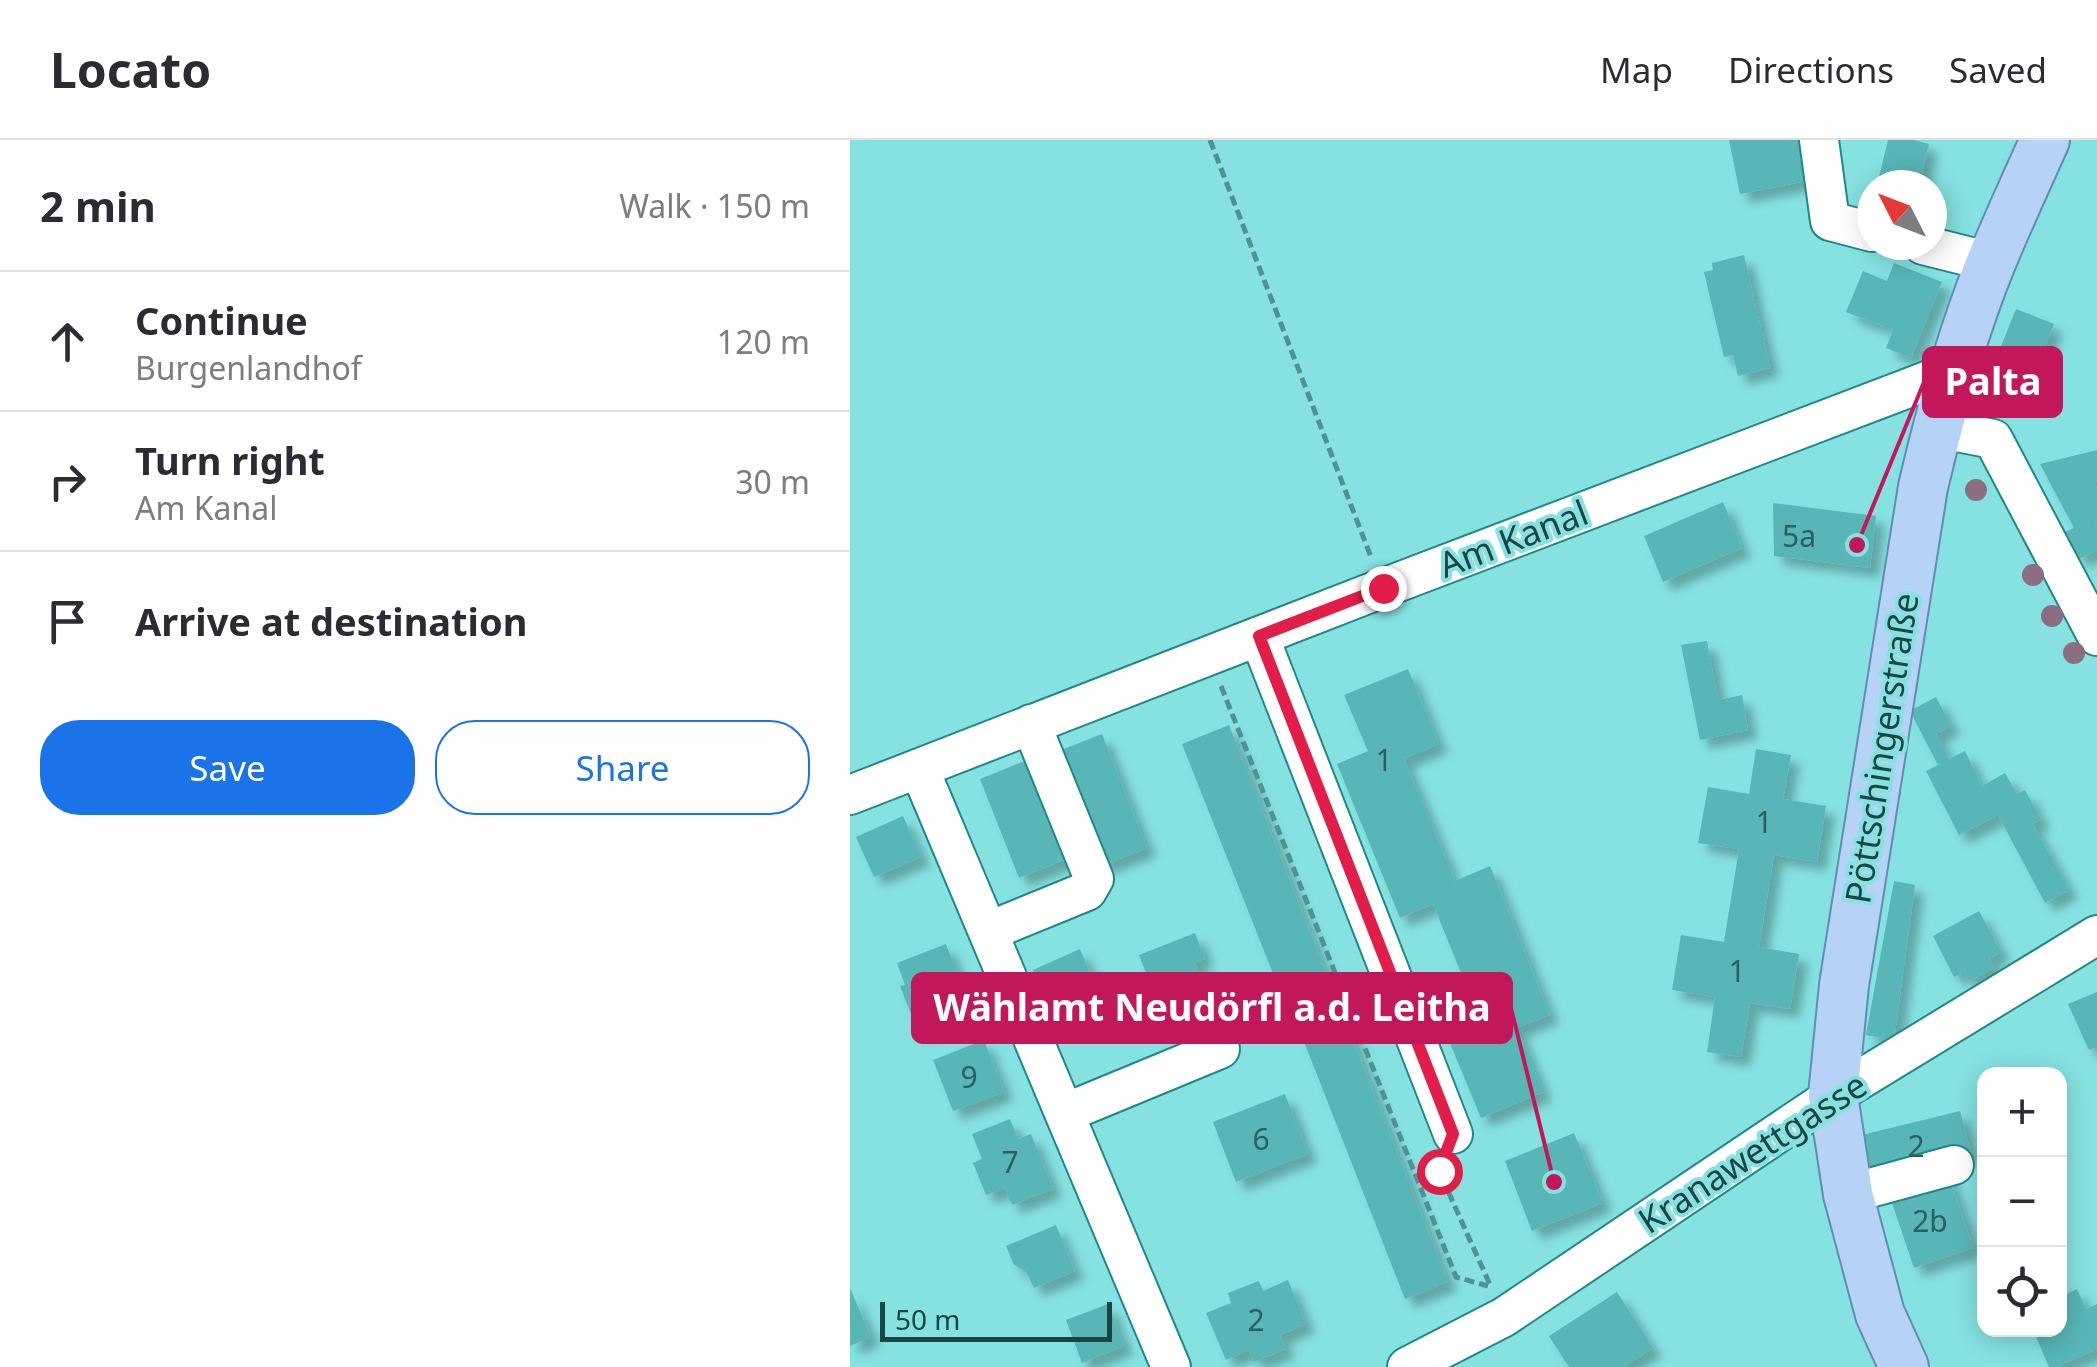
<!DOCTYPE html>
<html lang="en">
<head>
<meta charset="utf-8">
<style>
  :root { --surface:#fff; --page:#f7f7f7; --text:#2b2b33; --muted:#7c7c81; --line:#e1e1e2; --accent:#1a73e8 }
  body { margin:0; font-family:"Noto Sans",sans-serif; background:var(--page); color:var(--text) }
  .controls { position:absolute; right:30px; bottom:30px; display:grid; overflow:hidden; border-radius:20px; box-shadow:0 5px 25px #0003 }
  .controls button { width:90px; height:90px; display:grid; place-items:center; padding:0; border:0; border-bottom:2px solid var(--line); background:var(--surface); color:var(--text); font:50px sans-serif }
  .compass { position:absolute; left:1007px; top:30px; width:90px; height:90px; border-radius:50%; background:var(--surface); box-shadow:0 5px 25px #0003; rotate:312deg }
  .scale { position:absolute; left:30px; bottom:25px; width:232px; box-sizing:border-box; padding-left:10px; border:5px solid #1d4444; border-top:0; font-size:28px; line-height:35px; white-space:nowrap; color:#1d4444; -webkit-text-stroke:8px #85e2e1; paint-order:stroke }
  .stop { position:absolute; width:30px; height:30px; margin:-22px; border:8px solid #e11d48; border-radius:50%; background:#fff }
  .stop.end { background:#e11d48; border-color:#fff; box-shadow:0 2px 10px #0008 }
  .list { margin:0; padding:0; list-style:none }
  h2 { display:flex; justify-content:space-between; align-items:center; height:130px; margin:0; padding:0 40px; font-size:42px }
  h2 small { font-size:32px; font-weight:400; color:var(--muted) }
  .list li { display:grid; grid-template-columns:65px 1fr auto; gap:30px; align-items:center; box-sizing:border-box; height:140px; padding:0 40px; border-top:2px solid var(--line) }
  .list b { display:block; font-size:38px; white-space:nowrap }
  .list p { margin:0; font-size:32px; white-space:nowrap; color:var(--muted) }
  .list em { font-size:32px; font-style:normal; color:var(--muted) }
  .actions { display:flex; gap:20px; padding:30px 40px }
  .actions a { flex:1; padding:22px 0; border:2px solid var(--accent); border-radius:40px; text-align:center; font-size:35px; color:var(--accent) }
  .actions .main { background:var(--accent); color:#fff }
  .icon { flex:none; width:55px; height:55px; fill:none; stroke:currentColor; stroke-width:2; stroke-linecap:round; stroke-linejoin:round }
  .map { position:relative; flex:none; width:1247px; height:1227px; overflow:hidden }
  header { display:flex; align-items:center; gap:60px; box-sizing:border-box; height:140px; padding:0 50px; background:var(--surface); border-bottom:2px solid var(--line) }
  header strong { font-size:48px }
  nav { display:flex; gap:55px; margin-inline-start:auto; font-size:35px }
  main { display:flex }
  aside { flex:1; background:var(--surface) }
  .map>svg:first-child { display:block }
  .building { fill:#58b6b6; filter:url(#shadow) }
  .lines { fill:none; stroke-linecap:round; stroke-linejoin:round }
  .minor-casing { stroke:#218888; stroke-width:42 }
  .major-casing { stroke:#618db4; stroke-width:52 }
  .path { stroke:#509291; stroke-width:5; stroke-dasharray:10 5; stroke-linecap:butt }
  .minor { stroke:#fff; stroke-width:38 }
  .major { stroke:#b6d2f6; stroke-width:48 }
  .tree { fill:#8b6e80 }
  .route { stroke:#e11d48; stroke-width:12 }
  .labels { text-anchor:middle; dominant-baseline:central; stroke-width:8; stroke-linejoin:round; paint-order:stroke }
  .number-label { font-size:30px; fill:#2c6060 }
  .street-label { font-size:35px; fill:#1d4444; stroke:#85e2e1 }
  .leader { fill:none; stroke:#c2185b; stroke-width:4 }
  .callout-dot { fill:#c2185b; stroke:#85e2e1; stroke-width:4 }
  .callout { fill:#c2185b; stroke:#c2185b; stroke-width:4 }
  .callout-label { font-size:38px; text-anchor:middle; font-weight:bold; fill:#fff }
</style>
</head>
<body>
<header>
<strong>Locato</strong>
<nav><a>Map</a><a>Directions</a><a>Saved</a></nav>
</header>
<main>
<aside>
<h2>2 min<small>Walk · 150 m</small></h2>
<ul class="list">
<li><svg class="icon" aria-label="ahead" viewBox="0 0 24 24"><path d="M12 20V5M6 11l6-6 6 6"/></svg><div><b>Continue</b><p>Burgenlandhof</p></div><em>120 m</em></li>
<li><svg class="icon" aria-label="right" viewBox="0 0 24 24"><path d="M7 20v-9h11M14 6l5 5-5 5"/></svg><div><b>Turn right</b><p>Am Kanal</p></div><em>30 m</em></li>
<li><svg class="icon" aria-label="arrive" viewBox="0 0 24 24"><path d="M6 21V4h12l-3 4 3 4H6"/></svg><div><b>Arrive at destination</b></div></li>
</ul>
<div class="actions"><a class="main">Save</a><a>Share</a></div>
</aside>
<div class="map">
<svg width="1247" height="1227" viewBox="0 0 1247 1227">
  <defs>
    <filter id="shadow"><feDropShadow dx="9" dy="9" stdDeviation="5" flood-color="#0004"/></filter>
  </defs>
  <rect width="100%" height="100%" fill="#85e2e1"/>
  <path class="building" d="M 879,0 L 953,0 L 961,40 L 890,54 Z
    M 1038,0 L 1064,0 L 1079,4 L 1069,45 L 1027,45 Z
    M 894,115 L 920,228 L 888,236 L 883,215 L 874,217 L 854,132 L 863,130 L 862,123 Z
    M 1044,123 L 1092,142 L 1061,218 L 1036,208 L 1043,190 L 996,172 L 1013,131 L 1037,141 Z
    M 1166,169 L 1204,184 L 1177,251 L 1139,236 Z
    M 1247,310 L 1247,341 L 1244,342 L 1247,348 L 1247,382 L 1245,383 L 1247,387 L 1247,410 L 1229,419 L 1215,392 L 1224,388 L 1190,324 Z
    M 873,362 L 892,408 L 813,442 L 794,396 Z
    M 923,363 L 1026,376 L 1020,428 L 924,416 Z
    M 857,501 L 868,560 L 892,555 L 898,590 L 850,600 L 831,505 Z
    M 558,529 L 589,604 L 554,619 L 605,741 L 640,726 L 700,875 L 667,888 L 693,952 L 631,978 L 597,896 L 631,882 L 583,764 L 550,778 L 487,624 L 518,611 L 494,555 Z
    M 1086,557 L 1101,586 L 1086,594 L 1099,619 L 1115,611 L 1132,646 L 1155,633 L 1167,654 L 1175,650 L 1191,679 L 1183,684 L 1219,750 L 1195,763 L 1148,675 L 1109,695 L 1076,631 L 1088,625 L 1060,571 Z
    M 379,585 L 483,851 L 437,869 L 332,604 Z
    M 252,594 L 297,708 L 251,726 L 206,612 Z
    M 906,609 L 941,615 L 933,659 L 976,666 L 967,722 L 924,715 L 909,807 L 949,814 L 940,869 L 900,863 L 891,917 L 857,912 L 865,857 L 822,850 L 831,795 L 874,802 L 889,709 L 848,703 L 858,647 L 899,654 Z
    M 182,618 L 221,717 L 169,738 L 130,639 Z
    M 53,676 L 71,717 L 24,737 L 6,697 Z
    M 1044,741 L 1065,745 L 1044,900 L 1016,895 Z
    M 1129,771 L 1151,812 L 1139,819 L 1144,828 L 1119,841 L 1114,832 L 1104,837 L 1083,796 Z
    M 345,793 L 355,819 L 345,822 L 354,845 L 308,863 L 289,815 Z
    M 96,804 L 122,871 L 68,892 L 50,846 L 55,845 L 47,823 Z
    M 230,809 L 250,856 L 204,877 L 183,830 Z
    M 1247,852 L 1247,907 L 1239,910 L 1218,864 Z
    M 494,877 L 598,1142 L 555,1159 L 451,894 Z
    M 134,900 L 154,952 L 103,971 L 83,920 Z
    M 435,954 L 458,1014 L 386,1042 L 363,982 Z
    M 1110,971 L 1121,1014 L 1022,1038 L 1012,995 Z
    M 160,979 L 168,999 L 181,994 L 203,1049 L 162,1065 L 155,1048 L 136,1055 L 123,1023 L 132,1019 L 122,994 Z
    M 724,993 L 753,1063 L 682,1091 L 655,1021 Z
    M 1097,1031 L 1123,1108 L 1064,1128 L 1038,1051 Z
    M 206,1085 L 225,1131 L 184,1148 L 176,1131 L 164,1125 L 156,1106 Z
    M 1210,1137 L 1217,1154 L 1227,1149 L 1236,1169 L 1247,1164 L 1247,1209 L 1206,1227 L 1199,1227 L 1183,1190 L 1210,1190 Z
    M 438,1140 L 456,1184 L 430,1195 L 436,1209 L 404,1222 L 399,1210 L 376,1220 L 356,1173 L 381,1163 L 378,1153 L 409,1141 L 413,1151 Z
    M 0,1148 L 21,1197 L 0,1206 Z
    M 767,1152 L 803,1208 L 773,1227 L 719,1227 L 699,1196 Z
    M 258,1164 L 274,1206 L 232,1223 L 216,1180 Z"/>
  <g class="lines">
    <g class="minor-casing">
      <path id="minor" d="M 969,0 L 980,81 L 1022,92
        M 1073,105 L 1141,122
        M 1087,288 L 1143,299 L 1247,496
        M 409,496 L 603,994
        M 69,628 L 321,1227
        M 0,655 L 533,448 L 1103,231
        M 139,791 L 237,751 L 244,739 L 181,584
        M 215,973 L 370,909
        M 998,1054 L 1104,1025
        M 557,1227 L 654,1177 L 983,956 L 1247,795"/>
    </g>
    <g class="major-casing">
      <path id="major" d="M 1054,1227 L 1030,1174 L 998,1054 L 983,956 L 994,845 L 1073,347 C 1091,270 1112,193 1142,120 C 1159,79 1177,40 1195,0"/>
    </g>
    <path class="path" d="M 360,0 L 521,417
      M 371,546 L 606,1137 L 638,1146
      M 592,1025 L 589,1031 L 641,1147"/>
    <use href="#minor" class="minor"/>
    <use href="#major" class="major"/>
  </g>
  <g class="tree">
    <circle cx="1126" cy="350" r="11"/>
    <circle cx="1183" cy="435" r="11"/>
    <circle cx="1202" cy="476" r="11"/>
    <circle cx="1224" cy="513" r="11"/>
  </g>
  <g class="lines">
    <path class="route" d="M 533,448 L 409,496 L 603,994 L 589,1031"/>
  </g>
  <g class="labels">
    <g class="number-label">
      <text x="949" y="395">5a</text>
      <text x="534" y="619">1</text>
      <text x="914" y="681">1</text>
      <text x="887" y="830">1</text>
      <text x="119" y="936">9</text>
      <text x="411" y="998">6</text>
      <text x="1066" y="1005">2</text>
      <text x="160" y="1021">7</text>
      <text x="1080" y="1080">2b</text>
      <text x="406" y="1179">2</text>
    </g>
    <g class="street-label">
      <text transform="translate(663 398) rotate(-21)">Am Kanal</text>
      <text transform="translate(1031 608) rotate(-81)">Pöttschingerstraße</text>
      <text transform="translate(902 1012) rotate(-33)">Kranawettgasse</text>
    </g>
  </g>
  <path class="leader" d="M1007 405L1074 242M704 1042L661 868"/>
  <g class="callout-dot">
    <circle cx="1007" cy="405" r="10"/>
    <circle cx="704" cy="1042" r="10"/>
  </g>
  <g class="callout">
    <rect x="1074" y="208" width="137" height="68" rx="10"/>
    <rect x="63" y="834" width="598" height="68" rx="10"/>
  </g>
  <g class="callout-label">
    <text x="1143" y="255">Palta</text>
    <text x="362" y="881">Wählamt Neudörfl a.d. Leitha</text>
  </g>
</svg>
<div class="controls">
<button>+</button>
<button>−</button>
<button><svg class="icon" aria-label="locate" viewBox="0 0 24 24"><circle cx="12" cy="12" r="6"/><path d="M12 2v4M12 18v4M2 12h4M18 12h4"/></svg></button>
</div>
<svg class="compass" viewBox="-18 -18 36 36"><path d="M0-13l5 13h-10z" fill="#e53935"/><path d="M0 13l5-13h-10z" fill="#7c7c81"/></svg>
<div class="scale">50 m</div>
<div class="stop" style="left:589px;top:1031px"></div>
<div class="stop end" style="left:533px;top:448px"></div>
</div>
</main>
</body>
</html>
